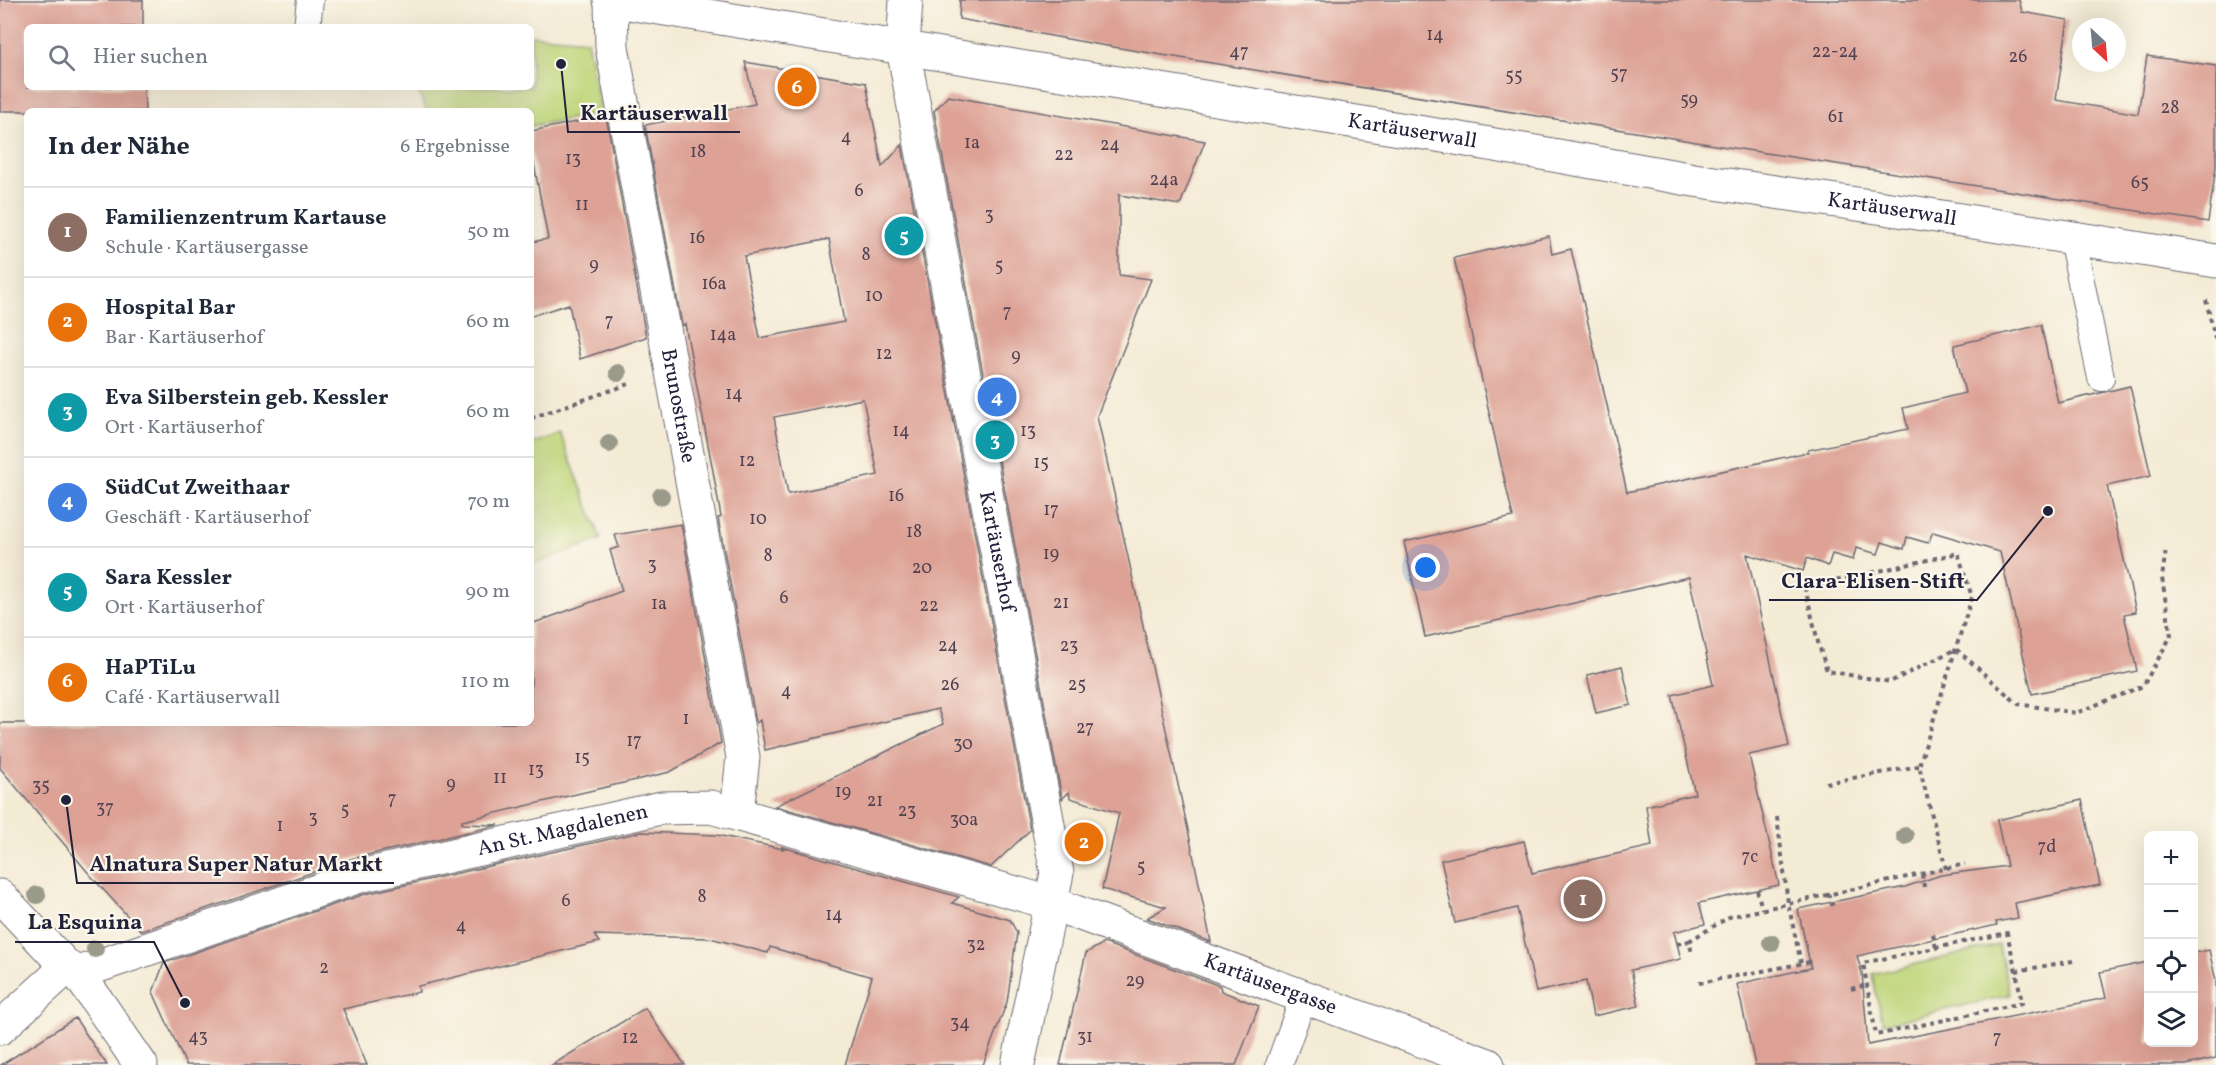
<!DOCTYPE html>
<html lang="de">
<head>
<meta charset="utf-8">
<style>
  :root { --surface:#fff; --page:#f6f6f7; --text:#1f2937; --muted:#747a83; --line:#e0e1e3; --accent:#d93025 }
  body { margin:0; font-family:Vollkorn,serif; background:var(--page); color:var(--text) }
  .controls { position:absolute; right:18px; bottom:18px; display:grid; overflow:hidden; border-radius:9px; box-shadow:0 6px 24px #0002 }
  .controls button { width:54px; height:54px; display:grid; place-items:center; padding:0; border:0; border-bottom:2px solid var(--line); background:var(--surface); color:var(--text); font:30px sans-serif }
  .compass { position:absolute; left:2072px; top:18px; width:54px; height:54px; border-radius:50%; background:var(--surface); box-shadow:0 6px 24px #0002; rotate:154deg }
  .you { position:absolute; left:1426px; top:568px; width:21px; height:21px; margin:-15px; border:4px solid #fff; border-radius:50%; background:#1a73e8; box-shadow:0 0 0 9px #1a73e833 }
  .badge { display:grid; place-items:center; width:39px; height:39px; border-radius:50%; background:var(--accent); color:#fff; font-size:20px; font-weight:700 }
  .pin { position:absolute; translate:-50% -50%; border:3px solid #fff; box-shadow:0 2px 6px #0006 }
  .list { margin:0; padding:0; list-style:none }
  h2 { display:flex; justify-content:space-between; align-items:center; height:78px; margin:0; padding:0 24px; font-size:26px }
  h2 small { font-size:20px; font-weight:400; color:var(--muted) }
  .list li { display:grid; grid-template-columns:39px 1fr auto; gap:18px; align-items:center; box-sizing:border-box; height:90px; padding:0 24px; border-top:2px solid var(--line) }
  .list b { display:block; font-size:22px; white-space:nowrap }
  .list p { margin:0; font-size:20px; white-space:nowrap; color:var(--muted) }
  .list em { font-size:20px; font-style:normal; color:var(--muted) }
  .icon { flex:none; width:33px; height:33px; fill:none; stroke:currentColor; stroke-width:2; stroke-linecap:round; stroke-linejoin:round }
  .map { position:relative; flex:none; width:2216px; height:1065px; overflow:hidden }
  .search { position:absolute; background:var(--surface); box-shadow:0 6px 24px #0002; left:24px; top:24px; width:510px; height:66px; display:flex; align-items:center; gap:15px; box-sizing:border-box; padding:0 21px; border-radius:9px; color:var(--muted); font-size:22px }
  .panel { position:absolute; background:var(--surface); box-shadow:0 6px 24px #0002; left:24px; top:108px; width:510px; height:618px; border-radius:9px }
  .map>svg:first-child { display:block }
  .green { fill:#bfd579; stroke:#707c5a; stroke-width:1.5 }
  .building { fill:#dda195; fill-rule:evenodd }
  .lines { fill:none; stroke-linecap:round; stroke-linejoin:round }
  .service-casing { stroke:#6c6871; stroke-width:28 }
  .minor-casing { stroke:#6c6871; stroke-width:35 }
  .path { stroke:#6c6871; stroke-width:4; stroke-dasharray:4.5 4.5; stroke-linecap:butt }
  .service { stroke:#fff; stroke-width:26 }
  .minor { stroke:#fff; stroke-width:33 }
  .tree { fill:#9a9a8b }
  .labels { text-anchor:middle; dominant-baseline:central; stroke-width:4.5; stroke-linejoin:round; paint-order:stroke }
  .number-label { font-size:18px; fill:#514252 }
  .street-label { font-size:21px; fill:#22223b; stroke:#fbf7ec }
  .leader { fill:none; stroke:#22223b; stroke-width:2 }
  .callout-dot { fill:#22223b; stroke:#fbf7ec; stroke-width:2 }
  .callout-label { font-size:22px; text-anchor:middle; font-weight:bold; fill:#22223b; stroke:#fbf7ec; stroke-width:4.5; stroke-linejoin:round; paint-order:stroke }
</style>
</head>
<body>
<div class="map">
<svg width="2216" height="1065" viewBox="0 0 2216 1065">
  <rect width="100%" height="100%" fill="#fbf7ec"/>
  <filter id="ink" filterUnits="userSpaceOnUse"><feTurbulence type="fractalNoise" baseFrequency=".0167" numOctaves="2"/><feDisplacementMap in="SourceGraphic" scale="12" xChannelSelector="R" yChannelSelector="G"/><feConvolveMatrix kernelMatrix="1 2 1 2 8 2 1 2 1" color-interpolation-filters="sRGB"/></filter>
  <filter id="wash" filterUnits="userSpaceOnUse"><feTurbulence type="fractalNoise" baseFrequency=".008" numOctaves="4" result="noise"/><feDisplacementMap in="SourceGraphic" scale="24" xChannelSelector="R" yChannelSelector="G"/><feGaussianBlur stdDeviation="1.35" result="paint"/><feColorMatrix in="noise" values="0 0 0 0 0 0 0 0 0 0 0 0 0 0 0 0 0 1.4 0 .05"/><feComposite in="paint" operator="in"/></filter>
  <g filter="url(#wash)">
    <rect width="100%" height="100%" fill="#f4ebd5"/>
    <path class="green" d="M 531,35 L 587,40 L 601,113 L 531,126 L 531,111 L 427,111 L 416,87 L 531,87 Z
      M 560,433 L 601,539 L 531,565 L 531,444 Z
      M 1999,945 L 2010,995 L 1883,1024 L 1872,974 Z"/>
    <g id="blocks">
      <path class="building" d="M 0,0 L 143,0 L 143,27 L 27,27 L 27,87 L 144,87 L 145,111 L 0,111 Z
        M 960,0 L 2019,0 L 2022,12 L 2068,20 L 2056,100 L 2138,114 L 2147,56 L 2216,66 L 2216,167 L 2208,222 L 1727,147 L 1095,44 L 959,19 Z
        M 745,62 L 866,83 L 882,167 L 902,145 L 1030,830 L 991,867 L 775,806 L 943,724 L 938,709 L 765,750 L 760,720 L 756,723 L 718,518 L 721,517 L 713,471 L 685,324 L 682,325 L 645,125 L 755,104 ZM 829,239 L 844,322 L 760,338 L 744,256 ZM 863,399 L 878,475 L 788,494 L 774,417 Z
        M 948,96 L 1205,141 L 1180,205 L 1119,195 L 1119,275 L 1151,279 L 1097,416 L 1188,830 L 1211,942 L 1147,918 L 1166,907 L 1102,889 L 1119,813 L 1070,798 L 1069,792 L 1062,799 L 934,111 Z
        M 606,116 L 646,337 L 580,359 L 569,304 L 531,316 L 531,242 L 548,239 L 531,148 L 531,131 Z
        M 1549,236 L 1552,254 L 1571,249 L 1627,492 L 1808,452 L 1808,450 L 1908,429 L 1903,408 L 1965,393 L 1954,345 L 2041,325 L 2058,403 L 2130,386 L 2151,476 L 2107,486 L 2136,612 L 2124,614 L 2137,671 L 2032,694 L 2000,552 L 1933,532 L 1928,543 L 1907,537 L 1904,549 L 1882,542 L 1878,554 L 1856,548 L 1853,560 L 1832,554 L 1828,566 L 1807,558 L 1803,571 L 1747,554 L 1789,746 L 1749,755 L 1779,885 L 1699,903 L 1705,924 L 1674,932 L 1681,959 L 1631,970 L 1639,1006 L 1593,1016 L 1586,981 L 1536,992 L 1517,908 L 1455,923 L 1441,860 L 1524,841 L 1532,873 L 1652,846 L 1646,806 L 1695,794 L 1672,695 L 1713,685 L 1689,577 L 1425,637 L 1404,542 L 1513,517 L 1454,258 Z
        M 681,524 L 721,743 L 670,772 L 462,821 L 462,824 L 499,825 L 354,858 L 141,931 L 91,876 L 0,768 L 0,723 L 531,723 L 531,624 L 622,591 L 610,550 L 619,547 L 615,535 Z
        M 1622,666 L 1631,705 L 1596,713 L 1587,675 Z
        M 2082,800 L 2100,885 L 2015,903 L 2018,918 L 1996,922 L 1997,925 L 1857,956 L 1862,973 L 1868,1045 L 2106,998 L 2100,972 L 2148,962 L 2148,1042 L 2193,1042 L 2193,953 L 2209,950 L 2216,981 L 2216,1058 L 2186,1065 L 1755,1065 L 1737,984 L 1811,968 L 1798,909 L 1905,887 L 1941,875 L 2007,866 L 1997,820 Z
        M 641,832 L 717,835 L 783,849 L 782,847 L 959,897 L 952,903 L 1010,920 L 1017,933 L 1007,1002 L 983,1065 L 845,1065 L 872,977 L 770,947 L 768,953 L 710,938 L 594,935 L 599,942 L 418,986 L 419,992 L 343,1009 L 367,1065 L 186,1065 L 153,992 L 164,963 L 365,894 Z
        M 1104,943 L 1220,986 L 1221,991 L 1259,1006 L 1236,1065 L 1060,1065 L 1086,953 Z
        M 645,1008 L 685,1065 L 552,1065 Z
        M 75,1018 L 107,1065 L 1,1065 Z"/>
    </g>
  </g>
  <g filter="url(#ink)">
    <use href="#blocks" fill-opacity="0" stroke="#6c6871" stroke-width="1.5"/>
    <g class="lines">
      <g class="service-casing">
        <path id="service" d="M 307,27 L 310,0
          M 2072,238 L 2101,378
          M 1279,1065 L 1304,996"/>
      </g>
      <g class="minor-casing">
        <g id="minor">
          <path id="s1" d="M 610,0 L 1461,139 L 1694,180 L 1911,212 L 2216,261"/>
          <path id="s2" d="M 611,0 L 612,47 L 743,757 L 737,813"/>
          <path id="s3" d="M 906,0 L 903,48 L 1057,873 L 1018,1065"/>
          <path d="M 0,896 L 67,967 L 78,973 L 141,1065"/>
          <path id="s4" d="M 78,973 L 360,876 L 661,808 L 711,807 L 1051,903 L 1488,1065"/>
          <path d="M 0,1028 L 67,967"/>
        </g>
      </g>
      <path class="path" d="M 2206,300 L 2216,342
        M 531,418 L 632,383
        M 1826,783 L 1919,766
        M 1777,817 L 1788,903 L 1801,963
        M 1946,869 L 1919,766 L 1972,597 L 1958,553 L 1805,588 L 1818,642 L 1827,671 L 1890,682 L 1956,649 L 2018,704 L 2076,713 L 2143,686 L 2171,636 L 2162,578 L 2166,549
        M 1922,874 L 1924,887
        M 1757,890 L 1762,909
        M 1828,893 L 1833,907
        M 1933,934 L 1936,948
        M 1689,941 L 1729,917 L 1965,864
        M 1677,944 L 1689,941 L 1692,953
        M 2016,971 L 2007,933 L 1863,963 L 1876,1035 L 2022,1003 L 2016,971 L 2073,961
        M 1699,983 L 1810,962
        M 1851,989 L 1867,985"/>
      <use href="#service" class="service"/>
      <use href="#minor" class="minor"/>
    </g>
    <g class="tree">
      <circle cx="618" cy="373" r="9"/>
      <circle cx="609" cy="444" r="9"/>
      <circle cx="661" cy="496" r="9"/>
      <circle cx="1905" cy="836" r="9"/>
      <circle cx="37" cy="895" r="9"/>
      <circle cx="1771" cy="943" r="9"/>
      <circle cx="95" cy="949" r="9"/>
    </g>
  </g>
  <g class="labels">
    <g class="number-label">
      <text x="1435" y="35">14</text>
      <text x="1239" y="52">47</text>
      <text x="1835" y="52">22-24</text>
      <text x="2018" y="57">26</text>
      <text x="1619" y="74">57</text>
      <text x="1514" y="76">55</text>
      <text x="1689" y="100">59</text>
      <text x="2170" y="108">28</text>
      <text x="1836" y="117">61</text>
      <text x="846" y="137">4</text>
      <text x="972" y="143">1a</text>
      <text x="1110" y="145">24</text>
      <text x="698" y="152">18</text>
      <text x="1064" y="155">22</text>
      <text x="573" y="159">13</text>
      <text x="1164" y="180">24a</text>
      <text x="2140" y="183">65</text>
      <text x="859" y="191">6</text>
      <text x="582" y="205">11</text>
      <text x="989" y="215">3</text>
      <text x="697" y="238">16</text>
      <text x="866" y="255">8</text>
      <text x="594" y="265">9</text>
      <text x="999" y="266">5</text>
      <text x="714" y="284">16a</text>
      <text x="874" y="296">10</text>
      <text x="1007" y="312">7</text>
      <text x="609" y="321">7</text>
      <text x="723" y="335">14a</text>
      <text x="884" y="354">12</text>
      <text x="1016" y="356">9</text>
      <text x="734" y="394">14</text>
      <text x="901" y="431">14</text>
      <text x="1028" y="431">13</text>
      <text x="747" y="461">12</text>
      <text x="1041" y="463">15</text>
      <text x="896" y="496">16</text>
      <text x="1051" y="510">17</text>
      <text x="758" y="519">10</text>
      <text x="914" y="532">18</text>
      <text x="1051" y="554">19</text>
      <text x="768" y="556">8</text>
      <text x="652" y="565">3</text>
      <text x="922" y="568">20</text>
      <text x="784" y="598">6</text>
      <text x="1061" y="603">21</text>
      <text x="659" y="604">1a</text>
      <text x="929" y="606">22</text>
      <text x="948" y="646">24</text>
      <text x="1069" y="646">23</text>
      <text x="950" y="685">26</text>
      <text x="1077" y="685">25</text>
      <text x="786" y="691">4</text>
      <text x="686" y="719">1</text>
      <text x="1085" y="728">27</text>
      <text x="634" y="741">17</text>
      <text x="963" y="744">30</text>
      <text x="582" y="758">15</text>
      <text x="536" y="770">13</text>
      <text x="500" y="778">11</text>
      <text x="451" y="784">9</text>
      <text x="41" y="786">35</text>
      <text x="843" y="792">19</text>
      <text x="392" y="799">7</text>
      <text x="875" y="801">21</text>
      <text x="105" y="808">37</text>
      <text x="345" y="810">5</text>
      <text x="907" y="811">23</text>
      <text x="313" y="818">3</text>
      <text x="964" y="820">30a</text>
      <text x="280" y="826">1</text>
      <text x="2047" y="847">7d</text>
      <text x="1750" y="857">7c</text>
      <text x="1141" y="867">5</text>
      <text x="702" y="897">8</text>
      <text x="566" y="901">6</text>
      <text x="834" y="915">14</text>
      <text x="461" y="926">4</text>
      <text x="976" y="945">32</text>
      <text x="324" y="968">2</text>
      <text x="1135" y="981">29</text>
      <text x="960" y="1023">34</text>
      <text x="198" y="1037">43</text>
      <text x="1085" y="1037">31</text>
      <text x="630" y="1038">12</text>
      <text x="1997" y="1038">7</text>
    </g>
    <g class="street-label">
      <text stroke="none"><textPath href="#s1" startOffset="813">Kartäuserwall</textPath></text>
      <text stroke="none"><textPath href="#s1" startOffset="1299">Kartäuserwall</textPath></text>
      <text stroke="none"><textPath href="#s2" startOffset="412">Brunostraße</textPath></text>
      <text stroke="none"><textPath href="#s3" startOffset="560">Kartäuserhof</textPath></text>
      <text stroke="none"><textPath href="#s4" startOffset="506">An St. Magdalenen</textPath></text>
      <text stroke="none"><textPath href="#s4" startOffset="1244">Kartäusergasse</textPath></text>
    </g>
  </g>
  <path class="leader" d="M561 64L568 132H740M2048 511L1977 600H1769M66 800L77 883H394M185 1003L154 942H15"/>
  <g class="callout-dot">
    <circle cx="561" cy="64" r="6"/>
    <circle cx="2048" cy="511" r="6"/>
    <circle cx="66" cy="800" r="6"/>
    <circle cx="185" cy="1003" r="6"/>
  </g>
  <g class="callout-label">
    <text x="654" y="120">Kartäuserwall</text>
    <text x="1873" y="588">Clara-Elisen-Stift</text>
    <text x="236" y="871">Alnatura Super Natur Markt</text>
    <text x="85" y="929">La Esquina</text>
  </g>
</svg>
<div class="controls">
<button>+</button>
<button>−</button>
<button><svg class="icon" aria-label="locate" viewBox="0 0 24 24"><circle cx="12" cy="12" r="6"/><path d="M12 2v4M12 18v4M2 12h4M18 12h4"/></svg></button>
<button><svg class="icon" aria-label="layers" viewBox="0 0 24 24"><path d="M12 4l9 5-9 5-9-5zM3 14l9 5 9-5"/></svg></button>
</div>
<svg class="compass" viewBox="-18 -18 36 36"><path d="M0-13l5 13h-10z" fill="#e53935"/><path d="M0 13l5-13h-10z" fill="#747a83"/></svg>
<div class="you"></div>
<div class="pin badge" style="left:1583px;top:899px;background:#8d6e63">1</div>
<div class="pin badge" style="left:1084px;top:842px;background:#e8710a">2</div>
<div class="pin badge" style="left:995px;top:440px;background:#0f9aa8">3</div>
<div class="pin badge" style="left:997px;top:397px;background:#3f7fe0">4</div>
<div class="pin badge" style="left:904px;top:236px;background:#0f9aa8">5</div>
<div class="pin badge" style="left:797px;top:87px;background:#e8710a">6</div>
<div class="search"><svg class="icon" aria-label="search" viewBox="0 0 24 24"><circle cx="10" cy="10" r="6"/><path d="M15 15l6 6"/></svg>Hier suchen</div>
<section class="panel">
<h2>In der Nähe<small>6 Ergebnisse</small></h2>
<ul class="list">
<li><span class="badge" style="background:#8d6e63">1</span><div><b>Familienzentrum Kartause</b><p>Schule · Kartäusergasse</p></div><em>50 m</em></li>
<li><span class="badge" style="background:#e8710a">2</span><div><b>Hospital Bar</b><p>Bar · Kartäuserhof</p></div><em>60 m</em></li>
<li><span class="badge" style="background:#0f9aa8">3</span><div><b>Eva Silberstein geb. Kessler</b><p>Ort · Kartäuserhof</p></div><em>60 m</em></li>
<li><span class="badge" style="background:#3f7fe0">4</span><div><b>SüdCut Zweithaar</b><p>Geschäft · Kartäuserhof</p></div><em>70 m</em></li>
<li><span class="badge" style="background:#0f9aa8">5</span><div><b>Sara Kessler</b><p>Ort · Kartäuserhof</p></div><em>90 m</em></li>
<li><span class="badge" style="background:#e8710a">6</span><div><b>HaPTiLu</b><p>Café · Kartäuserwall</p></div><em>110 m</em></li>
</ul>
</section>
</div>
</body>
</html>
